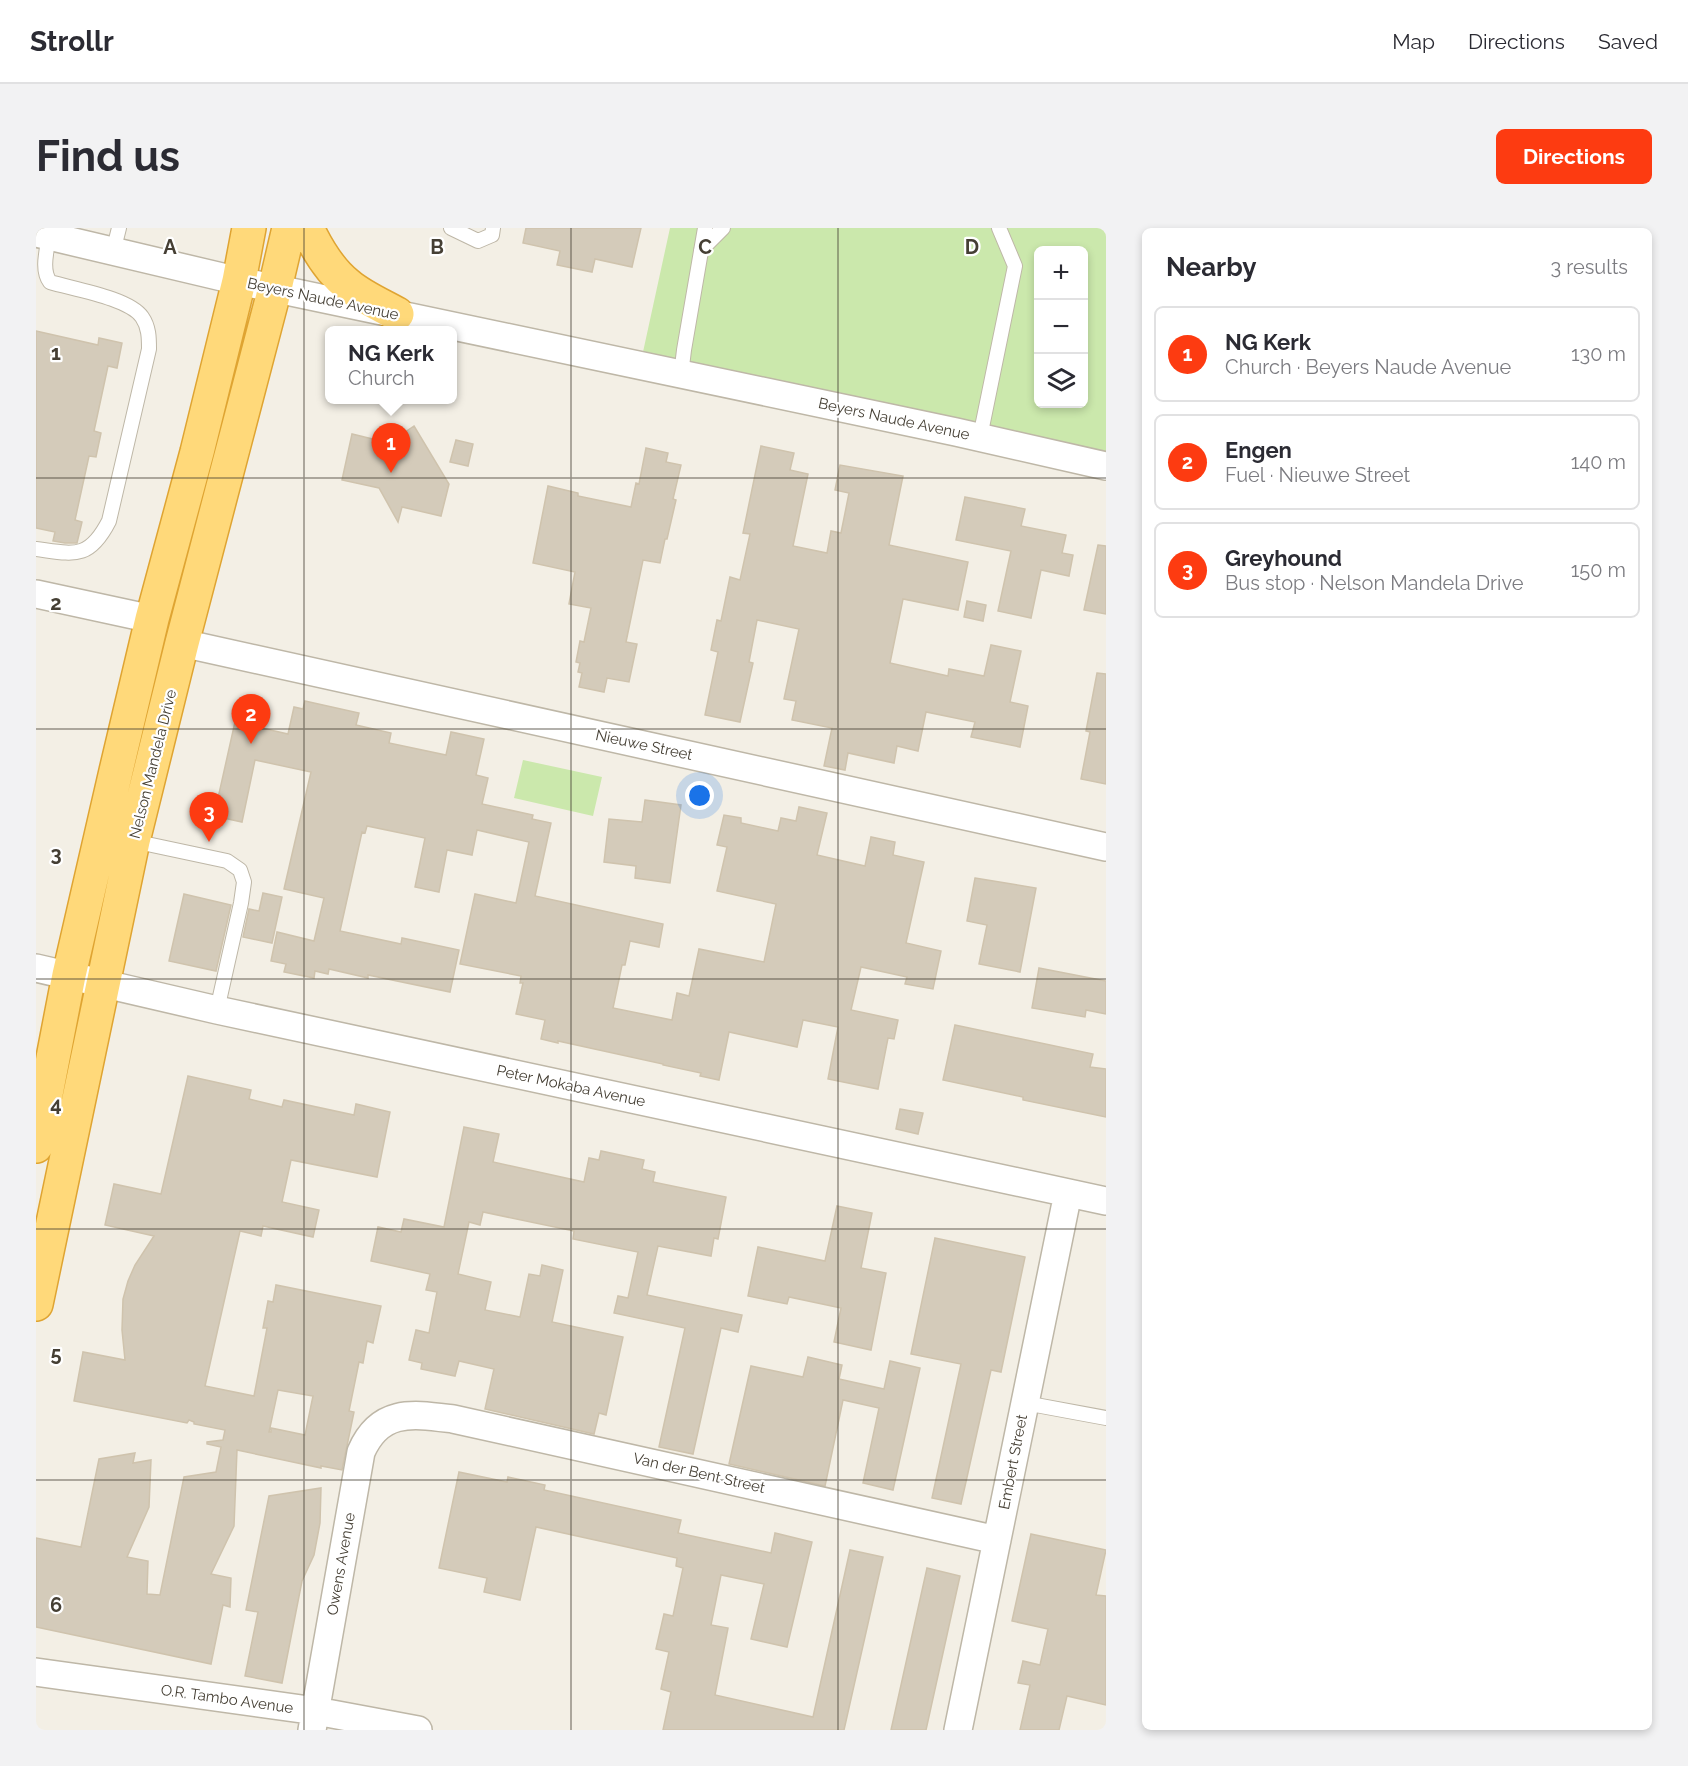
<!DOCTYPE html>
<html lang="en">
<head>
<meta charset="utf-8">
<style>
  :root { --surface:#fff; --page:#f2f2f3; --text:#2b2b33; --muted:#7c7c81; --line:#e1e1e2; --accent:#fd3b11 }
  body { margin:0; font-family:Raleway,sans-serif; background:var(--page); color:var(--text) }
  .controls { position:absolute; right:18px; top:18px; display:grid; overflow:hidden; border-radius:9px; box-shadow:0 3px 9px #0003 }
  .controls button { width:54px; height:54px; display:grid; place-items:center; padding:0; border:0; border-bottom:2px solid var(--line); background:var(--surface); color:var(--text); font:30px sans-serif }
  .you { position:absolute; left:664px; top:568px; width:21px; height:21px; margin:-15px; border:4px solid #fff; border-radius:50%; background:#1a73e8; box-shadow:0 0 0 9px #1a73e833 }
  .badge { display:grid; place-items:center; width:39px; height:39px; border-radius:50%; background:var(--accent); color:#fff; font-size:20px; font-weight:700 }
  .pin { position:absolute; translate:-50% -50px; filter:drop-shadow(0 2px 3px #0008) }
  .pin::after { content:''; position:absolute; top:32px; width:21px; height:18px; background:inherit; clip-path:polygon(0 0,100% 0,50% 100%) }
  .popup { position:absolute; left:289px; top:98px; width:132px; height:78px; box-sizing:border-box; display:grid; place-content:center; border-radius:9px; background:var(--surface); filter:drop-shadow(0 2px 4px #0005); font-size:20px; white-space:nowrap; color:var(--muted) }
  .popup b { font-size:22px; color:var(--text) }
  .popup::after { content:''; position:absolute; left:50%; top:100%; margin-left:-12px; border:12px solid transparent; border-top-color:var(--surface) }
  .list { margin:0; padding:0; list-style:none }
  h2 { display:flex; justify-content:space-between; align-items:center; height:78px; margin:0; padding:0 24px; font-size:26px }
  h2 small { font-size:20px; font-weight:400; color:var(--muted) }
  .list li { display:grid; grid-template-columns:39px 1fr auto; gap:18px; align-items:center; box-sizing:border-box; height:96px; margin:0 12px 12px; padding:0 12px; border:2px solid var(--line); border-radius:9px }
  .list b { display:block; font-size:22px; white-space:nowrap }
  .list p { margin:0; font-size:20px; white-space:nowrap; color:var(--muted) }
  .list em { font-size:20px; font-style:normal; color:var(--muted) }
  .icon { flex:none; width:33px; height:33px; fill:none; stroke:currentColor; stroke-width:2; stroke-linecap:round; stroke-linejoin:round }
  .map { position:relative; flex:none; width:1070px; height:1502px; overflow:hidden; border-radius:9px }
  header { display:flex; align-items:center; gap:36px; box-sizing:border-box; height:84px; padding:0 30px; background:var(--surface); border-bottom:2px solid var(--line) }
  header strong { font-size:28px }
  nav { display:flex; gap:33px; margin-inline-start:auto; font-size:21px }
  .intro { display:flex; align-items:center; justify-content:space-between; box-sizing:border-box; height:144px; padding:0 36px }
  h1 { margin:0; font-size:42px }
  .button { padding:15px 27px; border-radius:9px; background:var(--accent); color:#fff; font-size:21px; font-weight:700 }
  main { display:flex; gap:36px; padding:0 36px }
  aside { flex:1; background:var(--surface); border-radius:9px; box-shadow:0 3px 9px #0003 }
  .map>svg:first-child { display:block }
  .green { fill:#cbe8ac; fill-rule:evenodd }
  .building { fill:#d4cbba; stroke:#cfc3ad; stroke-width:1.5; fill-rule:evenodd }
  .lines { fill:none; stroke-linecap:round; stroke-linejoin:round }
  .service-casing { stroke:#beb7a7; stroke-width:16 }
  .minor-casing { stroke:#beb7a7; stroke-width:30 }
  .trunk-casing { stroke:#dfa432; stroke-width:36 }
  .service { stroke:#fff; stroke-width:14 }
  .minor { stroke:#fff; stroke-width:27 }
  .trunk { stroke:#ffd97a; stroke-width:33 }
  .grid { fill:none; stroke:#453f34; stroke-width:1.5; stroke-opacity:0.55 }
  .labels { text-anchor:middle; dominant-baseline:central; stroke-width:4.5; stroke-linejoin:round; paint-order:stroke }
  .street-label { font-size:15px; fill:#453f34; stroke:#fff }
  .grid-label { font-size:20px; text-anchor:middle; font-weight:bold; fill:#453f34; stroke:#fff; stroke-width:4.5; stroke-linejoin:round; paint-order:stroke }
</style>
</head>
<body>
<header>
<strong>Strollr</strong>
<nav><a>Map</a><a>Directions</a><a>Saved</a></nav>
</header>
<div class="intro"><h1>Find us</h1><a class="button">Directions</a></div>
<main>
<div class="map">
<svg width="1070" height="1502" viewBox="0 0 1070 1502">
  <rect width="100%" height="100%" fill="#f3efe5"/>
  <path class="green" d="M 634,0 L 1070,0 L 1070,224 L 607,124 ZM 1002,22 L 1048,22 L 1048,176 L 1002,176 Z
    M 487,532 L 566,549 L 557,588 L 478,570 Z"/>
  <path class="building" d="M 490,0 L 605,0 L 596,39 L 559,31 L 556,44 L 521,37 L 524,23 L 487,15 Z
    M 0,103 L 62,117 L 63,110 L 86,115 L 81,140 L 72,138 L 58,203 L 65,205 L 60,229 L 53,228 L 39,292 L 46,294 L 41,315 L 29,315 L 17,313 L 19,304 L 0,300 Z
    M 378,198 L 413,256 L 405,288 L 366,279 L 362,294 L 343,260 L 306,252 L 316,206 L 353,215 Z
    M 420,212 L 437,216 L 432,238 L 414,234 Z
    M 725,218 L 758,225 L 754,242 L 772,246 L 757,318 L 791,325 L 795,303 L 805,305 L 813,265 L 799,262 L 804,237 L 867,248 L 853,317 L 932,334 L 922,382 L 867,371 L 854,435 L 912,448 L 913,441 L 948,448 L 955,417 L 985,423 L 974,474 L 992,478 L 984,519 L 935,509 L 939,494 L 890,484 L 882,523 L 861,518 L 858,535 L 812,525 L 809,542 L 788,538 L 796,500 L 756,492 L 760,473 L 748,471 L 763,401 L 721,392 L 713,434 L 717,435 L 704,494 L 669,487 L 682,424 L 675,422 L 681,392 L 685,393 L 694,349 L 704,352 L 714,306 L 707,305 Z
    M 610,220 L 632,225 L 630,234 L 645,237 L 637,271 L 640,272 L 631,311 L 629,311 L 624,335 L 607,332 L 590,414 L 601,416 L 593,454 L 571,450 L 568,464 L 543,459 L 546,445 L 542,444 L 544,435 L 540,434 L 544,413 L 548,414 L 555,380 L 533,376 L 539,344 L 497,335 L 512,258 L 542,265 L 542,268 L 595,279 L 600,255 L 603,256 Z
    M 929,269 L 989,281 L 985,298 L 1030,307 L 1026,325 L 1037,327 L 1033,348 L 1005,342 L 995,390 L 962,383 L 975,323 L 920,312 Z
    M 1062,317 L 1070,318 L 1070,386 L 1048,382 Z
    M 931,373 L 950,377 L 947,393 L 928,389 Z
    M 1061,445 L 1070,446 L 1070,556 L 1045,551 L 1054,504 L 1050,503 Z
    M 269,473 L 323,485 L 320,497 L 355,505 L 353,515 L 410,527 L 415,504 L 448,511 L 440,547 L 452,550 L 446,576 L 497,587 L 496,591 L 515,595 L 499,668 L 627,696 L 623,719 L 594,713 L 589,737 L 586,737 L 577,780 L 636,792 L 641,765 L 653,768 L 663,721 L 728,734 L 740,676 L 681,663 L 691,619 L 681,617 L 688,587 L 705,590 L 705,595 L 742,603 L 745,590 L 760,593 L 763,579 L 791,585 L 781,627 L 829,638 L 835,609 L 859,614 L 857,627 L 888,634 L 870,715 L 905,723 L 897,761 L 869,756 L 871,749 L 825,739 L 815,782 L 862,792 L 858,811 L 852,810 L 842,861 L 792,851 L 802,799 L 767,792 L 761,819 L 693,804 L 683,852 L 664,848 L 665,845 L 627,837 L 627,836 L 522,813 L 522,815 L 505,811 L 509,792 L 480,786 L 487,755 L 484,755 L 485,748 L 424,736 L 439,666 L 480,675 L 493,614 L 441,602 L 436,627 L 411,622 L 403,664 L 379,659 L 389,610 L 331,598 L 329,605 L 326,604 L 304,703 L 365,716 L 366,710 L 423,722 L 414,764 L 332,747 L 332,750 L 293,741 L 292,746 L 279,743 L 278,750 L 248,744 L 250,736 L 235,733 L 241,704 L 278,713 L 288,670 L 248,661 L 275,544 L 219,532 L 206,594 L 178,588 L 199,494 L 252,506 L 258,479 L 267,481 Z
    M 609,572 L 645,577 L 634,655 L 599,650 L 600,638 L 568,634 L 573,591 L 606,594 Z
    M 939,650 L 1000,660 L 984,744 L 943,736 L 951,697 L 931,693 Z
    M 227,665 L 246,669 L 236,715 L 207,709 L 213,681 L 223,683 Z
    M 148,666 L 195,677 L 180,743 L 133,733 Z
    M 1003,740 L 1070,753 L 1070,786 L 1050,782 L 1049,789 L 996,780 Z
    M 919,797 L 1057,826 L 1054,839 L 1070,841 L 1070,889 L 987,872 L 987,869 L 907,852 Z
    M 152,848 L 215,862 L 213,871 L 246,879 L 248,872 L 318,887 L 320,876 L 354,884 L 341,949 L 255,932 L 246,974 L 283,982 L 277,1009 L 227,998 L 225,1008 L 204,1003 L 169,1158 L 218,1168 L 231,1100 L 227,1100 L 232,1073 L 237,1074 L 240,1057 L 345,1078 L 337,1115 L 331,1113 L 327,1135 L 323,1134 L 313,1183 L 318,1184 L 306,1242 L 285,1238 L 285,1240 L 201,1222 L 198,1298 L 175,1346 L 195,1350 L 194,1379 L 187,1377 L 175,1436 L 0,1399 L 0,1310 L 45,1319 L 63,1231 L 99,1225 L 97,1235 L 115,1232 L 113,1279 L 91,1329 L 112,1333 L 111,1366 L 124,1367 L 148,1249 L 180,1244 L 185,1219 L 171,1216 L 171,1214 L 187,1212 L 189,1202 L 158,1196 L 158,1194 L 153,1192 L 151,1195 L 38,1173 L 47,1124 L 89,1132 L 86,1102 L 87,1071 L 92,1053 L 99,1037 L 118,1008 L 69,997 L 78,956 L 125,966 ZM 242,1162 L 277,1168 L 269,1207 L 235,1200 L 235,1204 L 233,1204 Z
    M 864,881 L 887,885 L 882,906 L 860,901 Z
    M 428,899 L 463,906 L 457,934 L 548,954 L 553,930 L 563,932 L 565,923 L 608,932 L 606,941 L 619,944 L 617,954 L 690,969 L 682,1011 L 678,1010 L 675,1028 L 622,1018 L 611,1067 L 706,1087 L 702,1104 L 685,1100 L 657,1226 L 623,1219 L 649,1100 L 578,1085 L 582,1068 L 592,1070 L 602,1024 L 537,1011 L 538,1003 L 447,984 L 444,997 L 433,994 L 422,1046 L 455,1054 L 449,1082 L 484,1089 L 493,1046 L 504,1048 L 506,1037 L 527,1042 L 516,1094 L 587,1109 L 570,1187 L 563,1185 L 558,1206 L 449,1181 L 458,1141 L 423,1133 L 419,1148 L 385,1141 L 386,1135 L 373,1132 L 380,1102 L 393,1105 L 401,1064 L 390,1062 L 394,1046 L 335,1033 L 342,999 L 365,1004 L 368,991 L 408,999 Z
    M 801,978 L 836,985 L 825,1040 L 850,1045 L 835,1122 L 798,1114 L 805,1080 L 753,1069 L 751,1076 L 712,1068 L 722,1019 L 789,1033 Z
    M 899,1010 L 989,1029 L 965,1144 L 955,1142 L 925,1276 L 896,1270 L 925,1136 L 875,1126 Z
    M 772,1129 L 806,1137 L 803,1151 L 848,1161 L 854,1133 L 884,1140 L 857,1262 L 827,1255 L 843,1180 L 807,1172 L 789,1258 L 693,1236 L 715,1138 L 767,1149 Z
    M 423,1244 L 471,1254 L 472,1249 L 509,1257 L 508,1262 L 645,1292 L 642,1305 L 735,1325 L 739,1305 L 776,1314 L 751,1419 L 715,1411 L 728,1356 L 685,1347 L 675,1397 L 692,1400 L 679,1467 L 777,1489 L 814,1322 L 847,1329 L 808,1502 L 627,1502 L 635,1464 L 625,1461 L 633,1424 L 620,1421 L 628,1386 L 637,1388 L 647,1340 L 640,1338 L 641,1330 L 500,1299 L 484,1372 L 448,1364 L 451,1350 L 403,1340 Z
    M 285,1260 L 284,1295 L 278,1327 L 266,1353 L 246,1455 L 209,1448 L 222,1384 L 210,1382 L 233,1268 Z
    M 995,1306 L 1070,1322 L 1060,1367 L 1070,1368 L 1070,1477 L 1031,1468 L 1023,1502 L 984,1502 L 994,1457 L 982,1455 L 987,1433 L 1004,1437 L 1012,1401 L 976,1393 Z
    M 891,1340 L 924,1348 L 890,1502 L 855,1502 Z"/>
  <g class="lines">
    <g class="service-casing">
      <path id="service" d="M 415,0 L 442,13 L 456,7 L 457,0
        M 665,22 L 687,0
        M 77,24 L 83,0
        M 645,147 L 648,122 L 669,0
        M 944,209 L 979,38 L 963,0
        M 0,321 C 38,326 53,332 73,293 L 113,121 C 113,110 113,99 106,89 C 93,70 37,61 14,54 C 5,42 11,22 13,8
        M 97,613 L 191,633 L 204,642 L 208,654 L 205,675 L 181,782
        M 989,1175 L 1070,1190"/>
    </g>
    <g class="minor-casing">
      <path id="minor" d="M 0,5 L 203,53 L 920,204 L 1070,238
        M 0,366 L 116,391
        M 146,415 L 1070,619
        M 0,740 L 181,782 L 1070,973
        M 0,1444 L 280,1483 L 382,1502
        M 276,1502 L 325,1224 C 344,1180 377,1186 417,1191 L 961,1312
        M 922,1502 L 1032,965"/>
    </g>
    <g class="trunk-casing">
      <path id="trunk" d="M 271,0 C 281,21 294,43 312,57 C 326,69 345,77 361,86
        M 0,918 L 33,747 L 80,543 L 116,391 L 161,224 L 203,53 L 213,0
        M 0,1076 L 97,613 L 146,415 L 239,60 L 253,0"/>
    </g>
    <use href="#service" class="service"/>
    <use href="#minor" class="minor"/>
    <use href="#trunk" class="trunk"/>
  </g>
  <path class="grid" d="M 268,0 L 268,1502M 535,0 L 535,1502M 802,0 L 802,1502M 0,250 L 1070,250M 0,501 L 1070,501M 0,751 L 1070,751M 0,1001 L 1070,1001M 0,1252 L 1070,1252"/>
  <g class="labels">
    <g class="street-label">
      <text transform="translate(287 71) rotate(12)">Beyers Naude Avenue</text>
      <text transform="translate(858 191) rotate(12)">Beyers Naude Avenue</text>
      <text transform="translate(608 517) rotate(12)">Nieuwe Street</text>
      <text transform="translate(117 536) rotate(-76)">Nelson Mandela Drive</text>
      <text transform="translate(535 858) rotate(12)">Peter Mokaba Avenue</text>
      <text transform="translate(977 1234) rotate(-79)">Embert Street</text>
      <text transform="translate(663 1245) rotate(13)">Van der Bent Street</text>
      <text transform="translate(305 1336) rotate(-80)">Owens Avenue</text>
      <text transform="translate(191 1471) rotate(8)">O.R. Tambo Avenue</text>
    </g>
  </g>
  <g class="grid-label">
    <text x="134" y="26">A</text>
    <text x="401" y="26">B</text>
    <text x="669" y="26">C</text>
    <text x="936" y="26">D</text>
    <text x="20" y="132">1</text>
    <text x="20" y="382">2</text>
    <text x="20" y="633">3</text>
    <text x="20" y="883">4</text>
    <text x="20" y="1133">5</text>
    <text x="20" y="1384">6</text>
  </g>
</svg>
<div class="controls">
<button>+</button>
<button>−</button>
<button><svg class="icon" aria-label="layers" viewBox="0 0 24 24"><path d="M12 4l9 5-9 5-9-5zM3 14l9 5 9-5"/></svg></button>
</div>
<div class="you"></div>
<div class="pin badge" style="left:355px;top:245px">1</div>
<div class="popup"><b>NG Kerk</b>Church</div>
<div class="pin badge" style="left:215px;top:516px">2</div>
<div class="pin badge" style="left:173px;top:614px">3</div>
</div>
<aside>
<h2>Nearby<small>3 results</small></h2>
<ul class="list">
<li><span class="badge">1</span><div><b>NG Kerk</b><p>Church · Beyers Naude Avenue</p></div><em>130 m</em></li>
<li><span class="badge">2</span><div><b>Engen</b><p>Fuel · Nieuwe Street</p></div><em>140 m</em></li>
<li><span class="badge">3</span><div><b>Greyhound</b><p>Bus stop · Nelson Mandela Drive</p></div><em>150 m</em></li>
</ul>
</aside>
</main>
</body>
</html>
